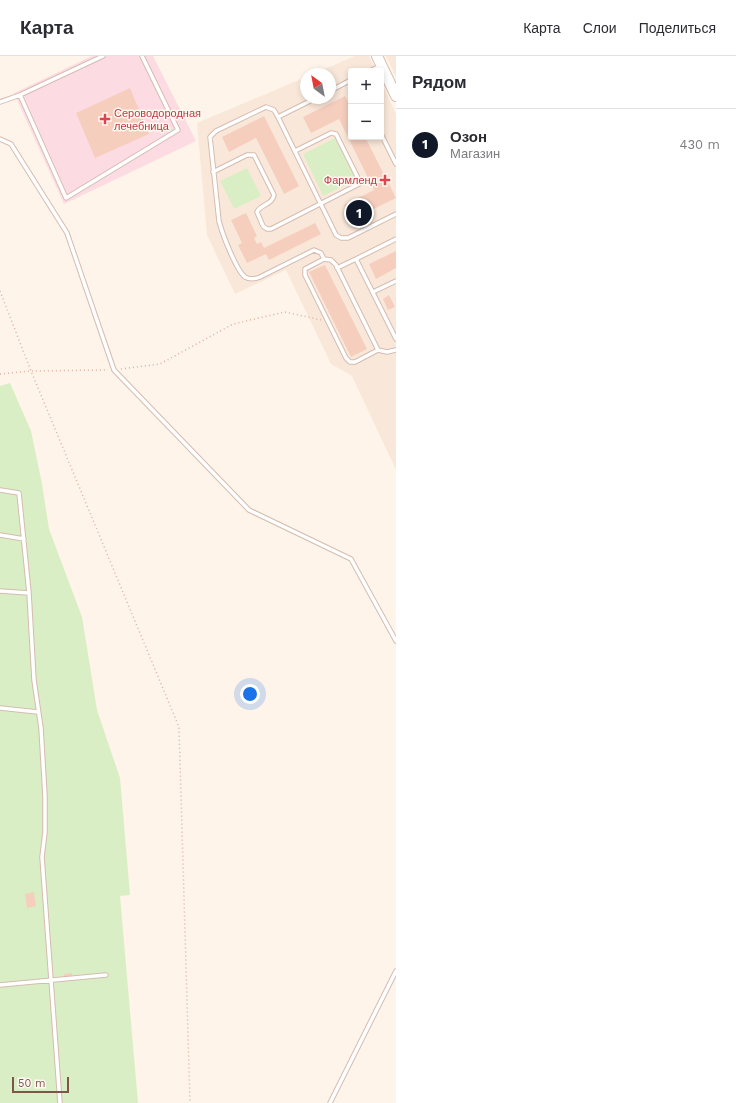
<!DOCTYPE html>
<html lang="ru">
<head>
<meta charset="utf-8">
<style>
  :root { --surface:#fff; --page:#f2f2f3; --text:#2b2b33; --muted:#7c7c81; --line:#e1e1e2; --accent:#111827 }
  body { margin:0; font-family:"Work Sans",sans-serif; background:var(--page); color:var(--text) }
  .controls { position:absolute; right:12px; top:12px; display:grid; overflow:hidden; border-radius:4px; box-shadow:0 2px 6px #0003 }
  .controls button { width:36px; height:36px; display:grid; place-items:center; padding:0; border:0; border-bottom:1px solid var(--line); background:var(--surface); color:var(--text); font:20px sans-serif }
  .compass { position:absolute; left:300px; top:12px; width:36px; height:36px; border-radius:50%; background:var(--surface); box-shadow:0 2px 6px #0003; rotate:328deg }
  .scale { position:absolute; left:12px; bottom:10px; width:57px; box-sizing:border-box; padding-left:4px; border:2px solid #7c5649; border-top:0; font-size:11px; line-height:14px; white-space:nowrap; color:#7c5649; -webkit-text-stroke:3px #fff8f1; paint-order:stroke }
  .you { position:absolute; left:250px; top:638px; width:14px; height:14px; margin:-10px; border:3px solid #fff; border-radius:50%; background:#1a73e8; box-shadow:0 0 0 6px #1a73e833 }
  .badge { display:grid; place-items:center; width:26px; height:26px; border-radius:50%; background:var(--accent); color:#fff; font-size:13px; font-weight:700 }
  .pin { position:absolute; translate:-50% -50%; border:2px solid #fff; box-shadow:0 1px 4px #0006 }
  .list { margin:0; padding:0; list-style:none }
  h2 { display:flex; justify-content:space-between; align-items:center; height:52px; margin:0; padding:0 16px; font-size:17px }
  h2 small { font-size:13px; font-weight:400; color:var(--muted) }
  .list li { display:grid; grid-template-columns:26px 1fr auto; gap:12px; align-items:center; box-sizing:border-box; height:72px; padding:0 16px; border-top:1px solid var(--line) }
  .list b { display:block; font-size:15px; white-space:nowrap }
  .list p { margin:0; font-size:13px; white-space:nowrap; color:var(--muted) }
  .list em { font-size:13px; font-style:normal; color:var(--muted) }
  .map { position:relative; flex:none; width:396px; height:1047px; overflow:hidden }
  header { display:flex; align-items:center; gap:24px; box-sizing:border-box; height:56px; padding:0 20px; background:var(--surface); border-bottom:1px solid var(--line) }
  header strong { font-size:19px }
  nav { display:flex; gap:22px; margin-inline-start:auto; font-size:14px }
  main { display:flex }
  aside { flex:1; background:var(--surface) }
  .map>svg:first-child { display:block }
  .residential { fill:#f9e8d9 }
  .medical { fill:#fddbe3 }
  .green { fill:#daeec5 }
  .building { fill:#f6cebe }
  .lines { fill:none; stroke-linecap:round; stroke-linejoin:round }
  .service-casing { stroke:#d5bcb0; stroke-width:5.5 }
  .secondary-casing { stroke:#dabdaf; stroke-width:12 }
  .path { stroke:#dcb1a0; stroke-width:1.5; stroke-dasharray:1 3; stroke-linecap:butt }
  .service { stroke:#fff; stroke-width:3.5 }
  .secondary { stroke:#fff; stroke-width:10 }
  .health-dot { fill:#e0444e; stroke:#fff8f1; stroke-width:1.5 }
  .labels { text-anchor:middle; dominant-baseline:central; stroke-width:3; stroke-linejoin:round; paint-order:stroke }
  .health-label { font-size:11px; fill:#be3a42; stroke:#fff8f1; text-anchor:start }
</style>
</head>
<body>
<header>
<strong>Карта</strong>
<nav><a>Карта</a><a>Слои</a><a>Поделиться</a></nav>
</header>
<main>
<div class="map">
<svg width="396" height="1047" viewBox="0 0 396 1047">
  <rect width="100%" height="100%" fill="#fef4e9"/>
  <path class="residential" d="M 355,0 L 369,0 L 376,15 L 351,15 L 351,81 L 381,81 L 381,26 L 396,58 L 396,414 L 352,320 L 331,308 L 286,214 L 235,238 L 207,179 L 197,67 L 306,21 L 306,42 L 330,42 L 330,18 L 313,18 Z
    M 386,0 L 396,0 L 396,21 Z"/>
  <path class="medical" d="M 92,0 L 153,0 L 196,85 L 64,148 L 14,37 Z"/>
  <path class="green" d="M 335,82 L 356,124 L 323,140 L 303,98 Z
    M 247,112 L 261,140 L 234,153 L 220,125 Z
    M 10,327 L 31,375 L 42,428 L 49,473 L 82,561 L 97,654 L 120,722 L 130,839 L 120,840 L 138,1047 L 0,1047 L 0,330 Z"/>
  <path class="building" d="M 130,32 L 149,78 L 95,102 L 76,57 Z
    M 345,40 L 351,52 L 351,81 L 365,81 L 396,142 L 351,164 L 344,149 L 374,134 L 339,63 L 311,77 L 303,61 Z
    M 264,60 L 299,130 L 284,138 L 256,82 L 229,96 L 222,81 Z
    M 246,157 L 257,180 L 254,182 L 257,188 L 261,186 L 264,192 L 315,167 L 321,178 L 269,204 L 266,198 L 247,207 L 238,189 L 242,187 L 231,164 Z
    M 396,195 L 396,212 L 376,223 L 369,208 Z
    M 325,209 L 367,293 L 351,301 L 309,216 Z
    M 389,239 L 395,251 L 388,254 L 383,243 Z
    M 34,836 L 36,850 L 27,852 L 25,838 Z
    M 72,917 L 72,921 L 64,921 L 64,918 Z"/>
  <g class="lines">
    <g class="service-casing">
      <path id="service" d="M 370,15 L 380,10
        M 330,35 L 351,24
        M 20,39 L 66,142 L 178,74 L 142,0
        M 316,42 L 278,61 L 336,179 L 341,182 L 348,182 L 396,158
        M 0,46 L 20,39 L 103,0
        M 278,61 L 274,54 L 266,51 L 216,75 L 210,81 L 219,165 C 222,177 236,214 245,221 C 250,224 255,223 260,221 L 314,194 L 321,197 L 324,203
        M 381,78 L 396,108
        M 0,83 L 11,88 L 67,177 L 114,314 L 249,454 L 351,503 L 396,585
        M 213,116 L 247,99 L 254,99 L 274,139 C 272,149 261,148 257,156 L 263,170 L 267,173 L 271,173 L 359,128 L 358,122 L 336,78 L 331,77 L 295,95
        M 396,183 L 356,203 L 396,283
        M 324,203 L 331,204 L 336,209 L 378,294 L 355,306 L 350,306 L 346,302 L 305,219 L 305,213 Z
        M 337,212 L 356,203
        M 373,236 L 396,225
        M 378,294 L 387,296 L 396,294
        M 0,434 L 19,437 L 29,537 L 34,624 L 41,672 L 45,740 L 45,776 L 42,801 L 60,1047
        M 0,479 L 24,483
        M 0,535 L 29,537
        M 0,652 L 38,656
        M 0,929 L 106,919
        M 330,1047 L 396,915"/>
    </g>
    <g class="secondary-casing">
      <path id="secondary" d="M 377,0 L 396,40"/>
    </g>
    <path class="path" d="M 0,235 L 31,315 L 179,671 L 190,1047
      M 121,313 L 160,308 L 233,268 L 285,256 L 321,264
      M 0,318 L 31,315 L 108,314"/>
    <use href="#service" class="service"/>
    <use href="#secondary" class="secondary"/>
  </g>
  <g class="health-dot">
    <path d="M103 57h4v4h4v4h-4v4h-4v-4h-4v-4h4z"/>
    <path d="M383 118h4v4h4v4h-4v4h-4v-4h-4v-4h4z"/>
  </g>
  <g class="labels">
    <g class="health-label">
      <text x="114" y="57">Сероводородная<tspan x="114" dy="13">лечебница</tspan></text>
      <text x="377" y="124" text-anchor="end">Фармленд</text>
    </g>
  </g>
</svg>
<div class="controls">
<button>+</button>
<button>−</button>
</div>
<svg class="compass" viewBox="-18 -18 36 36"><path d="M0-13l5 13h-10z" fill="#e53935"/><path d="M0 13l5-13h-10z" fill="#7c7c81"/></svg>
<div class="scale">50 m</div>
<div class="you"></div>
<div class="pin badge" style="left:359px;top:157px">1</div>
</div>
<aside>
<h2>Рядом<small></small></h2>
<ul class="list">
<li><span class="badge">1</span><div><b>Озон</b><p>Магазин</p></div><em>430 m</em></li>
</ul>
</aside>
</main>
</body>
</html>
